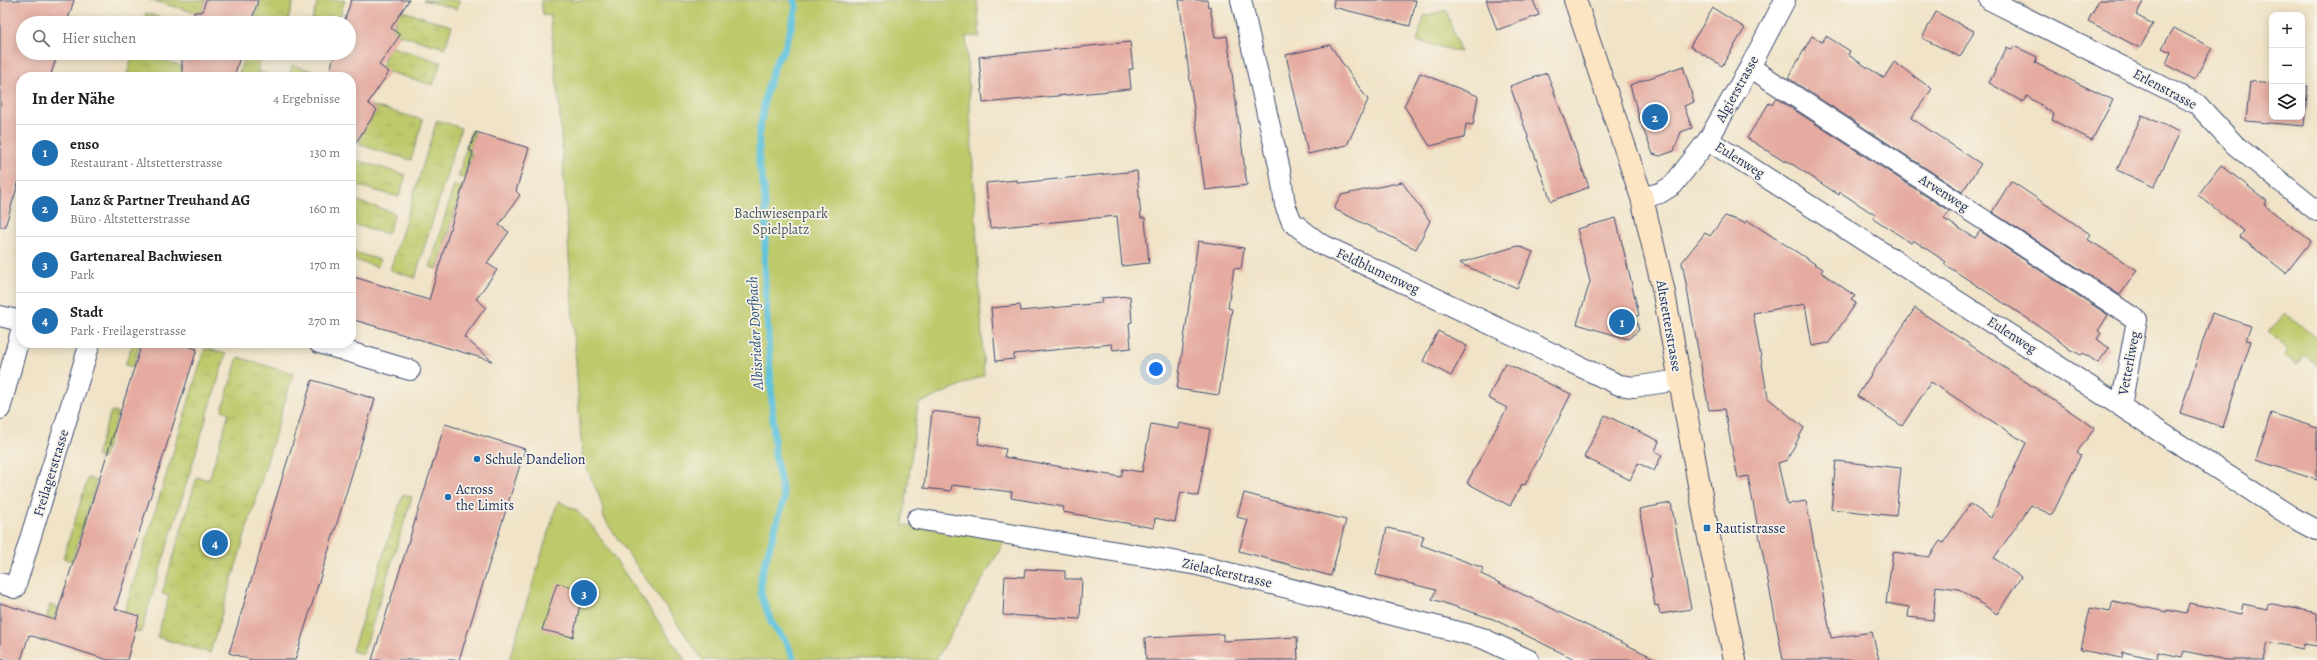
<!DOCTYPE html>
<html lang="de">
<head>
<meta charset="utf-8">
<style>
  :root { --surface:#fff; --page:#f2f2f2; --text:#222; --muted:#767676; --line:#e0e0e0; --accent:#1f6fb2 }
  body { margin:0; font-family:Alegreya,serif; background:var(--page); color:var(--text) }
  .controls { position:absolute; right:12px; top:12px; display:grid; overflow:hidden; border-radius:8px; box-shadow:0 2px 10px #0003 }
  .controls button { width:36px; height:36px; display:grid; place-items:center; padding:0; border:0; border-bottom:1px solid var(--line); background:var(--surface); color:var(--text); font:20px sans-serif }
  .you { position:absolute; left:1156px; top:369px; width:14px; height:14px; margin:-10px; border:3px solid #fff; border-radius:50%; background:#1a73e8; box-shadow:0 0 0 6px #1a73e833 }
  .badge { display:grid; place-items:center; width:26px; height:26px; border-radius:50%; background:var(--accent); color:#fff; font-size:13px; font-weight:700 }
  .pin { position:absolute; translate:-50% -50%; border:2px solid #fff; box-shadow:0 1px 4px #0006 }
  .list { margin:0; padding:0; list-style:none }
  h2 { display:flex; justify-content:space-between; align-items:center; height:52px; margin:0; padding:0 16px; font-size:17px }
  h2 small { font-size:13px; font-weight:400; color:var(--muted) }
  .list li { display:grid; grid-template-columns:26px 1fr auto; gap:12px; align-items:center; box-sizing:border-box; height:56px; padding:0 16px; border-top:1px solid var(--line) }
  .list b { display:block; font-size:15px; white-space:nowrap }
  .list p { margin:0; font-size:13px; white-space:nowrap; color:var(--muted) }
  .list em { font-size:13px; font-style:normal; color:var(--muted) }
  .icon { flex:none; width:22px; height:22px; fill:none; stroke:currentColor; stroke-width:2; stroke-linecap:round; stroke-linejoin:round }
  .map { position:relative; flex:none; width:2317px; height:660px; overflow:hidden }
  .search { position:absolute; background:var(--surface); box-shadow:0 2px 10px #0003; left:16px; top:16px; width:340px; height:44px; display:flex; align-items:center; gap:10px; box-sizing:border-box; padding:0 14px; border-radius:22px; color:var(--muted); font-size:15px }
  .panel { position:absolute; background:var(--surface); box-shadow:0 2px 10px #0003; left:16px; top:72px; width:340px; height:276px; border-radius:16px }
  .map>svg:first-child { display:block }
  .grass { fill:url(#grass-tufts); stroke:#6c7c64 }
  .green { fill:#bdc96a; stroke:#6c7c64 }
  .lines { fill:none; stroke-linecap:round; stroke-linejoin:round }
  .stream { stroke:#5fc3dd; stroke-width:7 }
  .building { fill:#e5aba0 }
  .street-casing { stroke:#3b4a6e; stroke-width:22 }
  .secondary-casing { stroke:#3b4a6e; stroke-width:24 }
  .street { stroke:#fff; stroke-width:20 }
  .secondary { stroke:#fde5c4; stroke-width:22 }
  .poi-dot { fill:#1f6fb2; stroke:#f7f3e8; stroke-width:1.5 }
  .labels { text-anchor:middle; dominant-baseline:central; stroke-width:3.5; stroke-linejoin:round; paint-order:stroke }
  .street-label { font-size:14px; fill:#1b2f5e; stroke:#f7f3e8 }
  .park-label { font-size:14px; fill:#445661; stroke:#f7f3e8 }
  .poi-label { font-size:14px; fill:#1b2f5e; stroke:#f7f3e8; text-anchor:start }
  .water-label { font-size:15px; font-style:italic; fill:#2c547e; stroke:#f7f3e8 }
</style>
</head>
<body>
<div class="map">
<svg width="2317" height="660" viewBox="0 0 2317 660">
  <defs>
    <pattern id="grass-tufts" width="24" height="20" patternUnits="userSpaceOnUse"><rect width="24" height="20" fill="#bdc96a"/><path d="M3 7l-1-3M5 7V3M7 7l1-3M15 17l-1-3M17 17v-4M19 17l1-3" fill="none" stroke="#a2ad5e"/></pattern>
  </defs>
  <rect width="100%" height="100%" fill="#f7f3e8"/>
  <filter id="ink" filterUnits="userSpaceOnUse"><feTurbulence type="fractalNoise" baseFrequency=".025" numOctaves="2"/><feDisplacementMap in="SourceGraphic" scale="8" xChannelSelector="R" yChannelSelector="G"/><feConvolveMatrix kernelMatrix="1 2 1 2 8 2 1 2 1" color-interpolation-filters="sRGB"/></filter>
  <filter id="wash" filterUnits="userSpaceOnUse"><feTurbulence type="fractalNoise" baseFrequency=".012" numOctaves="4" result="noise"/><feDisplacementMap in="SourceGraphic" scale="16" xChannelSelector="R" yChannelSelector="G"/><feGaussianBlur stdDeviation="0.9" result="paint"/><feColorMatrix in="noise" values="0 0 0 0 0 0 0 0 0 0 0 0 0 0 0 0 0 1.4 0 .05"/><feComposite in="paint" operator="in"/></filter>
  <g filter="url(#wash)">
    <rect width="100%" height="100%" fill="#f0e3c7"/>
    <path class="grass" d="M 150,0 L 206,0 L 202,12 L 194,12 Z
      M 261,0 L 294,0 L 287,23 L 253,23 Z
      M 318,0 L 345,0 L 338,23 L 311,23 Z
      M 423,0 L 460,0 L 457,9 Z
      M 399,10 L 452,26 L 445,48 L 400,35 L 393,30 Z
      M 146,13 L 178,23 L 143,23 Z
      M 389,46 L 441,62 L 433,85 L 389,72 L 382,67 Z
      M 133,53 L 141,53 L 182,66 L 182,77 L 127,75 Z
      M 245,53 L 262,57 L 257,71 L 269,75 L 268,77 L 238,77 Z
      M 292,65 L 324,74 L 323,77 L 289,77 Z
      M 370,105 L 423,120 L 411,160 L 366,147 L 359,143 L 366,121 L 369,123 L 377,110 Z
      M 437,120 L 461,128 L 415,278 L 390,270 Z
      M 471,131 L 475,132 L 469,151 L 472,153 L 464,178 L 458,177 Z
      M 353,159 L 406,175 L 399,197 L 355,185 L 351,182 Z
      M 454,185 L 462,187 L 437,269 L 430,267 Z
      M 351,199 L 395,213 L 388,234 L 351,224 Z
      M 351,251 L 380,260 L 378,267 L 351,259 Z
      M 133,343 L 140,343 L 133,367 L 125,365 Z
      M 205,348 L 226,354 L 141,632 L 120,626 Z
      M 238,357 L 293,374 L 210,653 L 157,637 L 169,596 L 162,594 L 197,477 L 209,480 L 229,413 L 222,410 Z
      M 111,411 L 118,413 L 103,459 L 96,456 Z
      M 88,478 L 97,481 L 72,561 L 63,558 Z
      M 403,494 L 412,497 L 363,654 L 352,651 Z
      M 50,605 L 58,607 L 46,641 L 40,641 Z"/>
    <path class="green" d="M 541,0 L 977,0 L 980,37 L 966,36 L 984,375 L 918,404 L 903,525 L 1006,539 L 936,660 L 703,660 L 604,519 C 603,495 588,477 582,455 L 559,103 L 550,16 L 543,15 Z
      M 1446,10 L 1460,52 L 1417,41 L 1424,16 Z
      M 2285,314 L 2317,338 L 2317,365 L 2304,355 L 2297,365 L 2285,357 L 2288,348 L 2268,332 Z
      M 558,501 L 576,510 L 592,526 L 685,660 L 509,660 Z"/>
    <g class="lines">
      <path class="stream" d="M 794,660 L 787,643 L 772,624 L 761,594 L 761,576 L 784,499 L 775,455 L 764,266 L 766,221 L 764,188 L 759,164 L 759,133 L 766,94 L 776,62 L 784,50 L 790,31 L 796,7 L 794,0"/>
    </g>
    <g id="blocks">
      <path class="building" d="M 0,0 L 74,0 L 67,23 L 23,23 L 23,53 L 58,53 L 50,77 L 21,77 L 21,174 L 5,227 L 0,227 Z
        M 206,0 L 258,0 L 251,23 L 194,23 L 194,12 L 202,12 Z
        M 351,0 L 409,0 L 391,28 L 400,35 L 379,65 L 389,72 L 368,103 L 377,110 L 351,150 L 351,77 L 328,77 L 335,53 L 349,53 L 349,23 L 344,23 Z
        M 1179,0 L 1207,0 L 1208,7 L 1210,6 L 1215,38 L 1227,36 L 1247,185 L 1205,190 Z
        M 1334,0 L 1416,0 L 1410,26 L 1333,7 Z
        M 1486,0 L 1533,0 L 1539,15 L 1497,30 Z
        M 2099,0 L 2144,0 L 2136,15 L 2153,24 L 2140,48 L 2088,21 Z
        M 1713,8 L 1745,28 L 1722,66 L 1690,46 Z
        M 1936,12 L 1974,31 L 1960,57 L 1922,38 Z
        M 2174,28 L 2212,48 L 2194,80 L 2166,64 L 2171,52 L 2162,48 Z
        M 1812,36 L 1822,42 L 1826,36 L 1850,51 L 1848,55 L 1884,78 L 1894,62 L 1932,89 L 1911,118 L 1981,164 L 1962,192 L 1788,78 Z
        M 1130,42 L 1133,69 L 1129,69 L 1131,89 L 983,103 L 979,57 Z
        M 1330,45 L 1368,100 L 1347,145 L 1308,154 L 1286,55 Z
        M 2014,46 L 2037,57 L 2035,63 L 2113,100 L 2092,140 L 2052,120 L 2054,114 L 2027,96 L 2023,102 L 1989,83 L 2007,47 L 2012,50 Z
        M 182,53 L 241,53 L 234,77 L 182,77 Z
        M 1683,66 L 1694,102 L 1684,106 L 1692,128 L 1681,132 L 1674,151 L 1660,156 L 1653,154 L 1640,121 L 1630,85 Z
        M 1420,73 L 1478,96 L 1473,125 L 1466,124 L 1464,138 L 1430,146 L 1404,106 Z
        M 1547,73 L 1589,187 L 1551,201 L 1510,86 Z
        M 2250,81 L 2272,83 L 2272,117 L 2302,117 L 2302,86 L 2308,86 L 2304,126 L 2246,121 Z
        M 1776,98 L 1949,211 L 1944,219 L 1975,238 L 1980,231 L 2108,315 L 2098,331 L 2101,333 L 2097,339 L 2109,348 L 2098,363 L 2083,353 L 2081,355 L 2069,349 L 2048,332 L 1944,264 L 1946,262 L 1913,240 L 1911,243 L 1873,218 L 1875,215 L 1840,192 L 1839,195 L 1786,160 L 1785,162 L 1747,138 L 1769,103 L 1772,105 Z
        M 2142,115 L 2180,132 L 2154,187 L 2117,170 Z
        M 476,132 L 529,148 L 516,191 L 520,195 L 499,225 L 509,232 L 487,263 L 497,270 L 476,299 L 486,307 L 464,337 L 492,361 L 351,319 L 351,276 L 429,300 L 473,152 L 469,150 Z
        M 2221,165 L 2267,201 L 2264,205 L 2311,241 L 2286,273 L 2240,237 L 2244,231 L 2198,195 Z
        M 1137,171 L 1141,218 L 1145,218 L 1149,263 L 1122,266 L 1117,216 L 990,228 L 986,183 L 1017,180 L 1018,183 Z
        M 2011,181 L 2090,234 L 2087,239 L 2137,270 L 2120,295 L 1992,212 Z
        M 1402,182 L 1430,221 L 1416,249 L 1334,209 L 1341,195 Z
        M 1725,216 L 1745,223 L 1747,220 L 1823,269 L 1821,272 L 1855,296 L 1851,300 L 1856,303 L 1829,343 L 1812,346 L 1805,304 L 1753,313 L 1768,398 L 1804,428 L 1787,460 L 1778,463 L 1787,504 L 1806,501 L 1831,638 L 1872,632 L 1879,660 L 1783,660 L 1748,476 L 1738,478 L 1724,409 L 1709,410 L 1682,262 L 1705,233 L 1710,236 Z
        M 1616,218 L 1639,315 L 1635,317 L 1639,330 L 1628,339 L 1577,324 L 1590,282 L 1577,229 Z
        M 1198,241 L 1244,248 L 1241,269 L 1234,268 L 1228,308 L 1232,309 L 1219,395 L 1177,389 Z
        M 1518,246 L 1533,252 L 1517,288 L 1459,263 Z
        M 1130,296 L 1132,322 L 1129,323 L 1131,348 L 1113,350 L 1112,344 L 1014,354 L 1014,359 L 996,361 L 991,308 L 1020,305 L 1021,311 L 1102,303 L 1101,298 Z
        M 1915,308 L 2095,428 L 2077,452 L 2081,455 L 2052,515 L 2031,505 L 1994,558 L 2021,577 L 1997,614 L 1959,589 L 1936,586 L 1933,620 L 1908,617 L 1909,607 L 1886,603 L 1893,552 L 1929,557 L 1940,541 L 1943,543 L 1970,504 L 1991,518 L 2026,443 L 1931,382 L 1902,426 L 1857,396 Z
        M 2212,313 L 2251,326 L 2246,340 L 2251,341 L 2223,427 L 2180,413 Z
        M 1438,331 L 1467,346 L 1451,376 L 1423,361 Z
        M 142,343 L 178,343 L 197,349 L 115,609 L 139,616 L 127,660 L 108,660 L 29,635 L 21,660 L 0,660 L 0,603 L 55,620 Z
        M 1505,363 L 1571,394 L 1541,454 L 1525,485 L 1522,484 L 1510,506 L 1467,483 L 1507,408 L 1488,398 Z
        M 312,380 L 375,399 L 295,660 L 252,660 L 229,653 Z
        M 932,411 L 981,417 L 978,444 L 1006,449 L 1004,457 L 1121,477 L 1123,469 L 1142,472 L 1151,424 L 1178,429 L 1179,423 L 1210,429 L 1198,496 L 1181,492 L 1175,522 L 1155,518 L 1154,528 L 1063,512 L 1064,507 L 1011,498 L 1012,492 L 952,485 L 951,491 L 924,488 Z
        M 2271,413 L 2317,428 L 2317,480 L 2256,460 Z
        M 1605,415 L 1659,441 L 1655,451 L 1662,455 L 1654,471 L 1638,463 L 1630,480 L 1584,457 Z
        M 445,424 L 525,449 L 476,606 L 459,660 L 372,660 Z
        M 1836,461 L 1901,468 L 1896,516 L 1831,509 Z
        M 1244,493 L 1346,520 L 1331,576 L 1239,551 L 1248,520 L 1237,517 Z
        M 1671,503 L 1691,609 L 1660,614 L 1658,605 L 1655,606 L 1650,578 L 1652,577 L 1639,509 Z
        M 1387,528 L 1424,536 L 1421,545 L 1483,568 L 1481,574 L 1658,660 L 1576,660 L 1493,619 L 1432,599 L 1436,590 L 1376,575 Z
        M 1025,569 L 1065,571 L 1065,579 L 1082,579 L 1080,619 L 1003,615 L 1005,576 L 1024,577 Z
        M 557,583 L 583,591 L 573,637 L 542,630 Z
        M 2113,601 L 2167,612 L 2167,610 L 2186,614 L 2189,603 L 2241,614 L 2243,604 L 2267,609 L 2268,603 L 2317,613 L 2317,646 L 2304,644 L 2303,649 L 2268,642 L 2264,660 L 2226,660 L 2184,651 L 2182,657 L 2158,652 L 2157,659 L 2123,652 L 2122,658 L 2081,650 L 2090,608 L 2110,612 Z
        M 1223,634 L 1223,641 L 1297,637 L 1298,660 L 1146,660 L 1145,638 Z"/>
    </g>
  </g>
  <g filter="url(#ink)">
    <use href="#blocks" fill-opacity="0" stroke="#3b4a6e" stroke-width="1"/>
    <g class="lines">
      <g class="street-casing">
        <path id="street" d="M 1241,0 L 1280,170 L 1285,205 L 1292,222 L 1319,243 L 1619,385 L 1634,387 L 1679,380
          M 1990,0 L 2197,104 L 2235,145 L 2317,211
          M 1750,67 L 2137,320 L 2121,406
          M 1708,140 L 2292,517 L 2317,530
          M 1642,198 L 1660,193 L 1673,185 L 1708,140 L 1750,67 L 1785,0
          M 0,316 L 21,321
          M 319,343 L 410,370
          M 0,409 L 21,331
          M 917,519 L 1198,565 L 1482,638 L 1529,660
          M 0,583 L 15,588 L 90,343"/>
      </g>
      <g class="secondary-casing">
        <path id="secondary" d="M 1575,0 L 1642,198 L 1663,288 L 1707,528 L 1735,660"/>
      </g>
      <use href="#street" class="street"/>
      <use href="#secondary" class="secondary"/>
    </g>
  </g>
  <g class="poi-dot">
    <circle cx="477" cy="459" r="4"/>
    <circle cx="448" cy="497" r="4"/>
    <rect x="1703" y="524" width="8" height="8" rx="2"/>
  </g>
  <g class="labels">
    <g class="street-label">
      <text transform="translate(1737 89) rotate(-61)">Algierstrasse</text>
      <text transform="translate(2165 89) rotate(28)">Erlenstrasse</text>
      <text transform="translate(1740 160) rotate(32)">Eulenweg</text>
      <text transform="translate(1944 193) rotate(33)">Arvenweg</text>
      <text transform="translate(1378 271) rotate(25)">Feldblumenweg</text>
      <text transform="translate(1669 326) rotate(80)">Altstetterstrasse</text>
      <text transform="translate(2012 335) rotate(33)">Eulenweg</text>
      <text transform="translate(2129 363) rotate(-79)">Vetterliweg</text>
      <text transform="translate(51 473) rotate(-73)">Freilagerstrasse</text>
      <text transform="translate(1227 573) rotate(13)">Zielackerstrasse</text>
    </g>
    <g class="park-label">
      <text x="781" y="213">Bachwiesenpark<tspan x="781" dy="16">Spielplatz</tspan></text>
    </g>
    <g class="poi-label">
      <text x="485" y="459">Schule Dandelion</text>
      <text x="456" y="489">Across<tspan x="456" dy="16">the Limits</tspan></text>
      <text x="1715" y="528">Rautistrasse</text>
    </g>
    <g class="water-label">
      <text transform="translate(755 333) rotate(-93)">Albisrieder Dorfbach</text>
    </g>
  </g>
</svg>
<div class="controls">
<button>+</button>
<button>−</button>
<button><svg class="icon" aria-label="layers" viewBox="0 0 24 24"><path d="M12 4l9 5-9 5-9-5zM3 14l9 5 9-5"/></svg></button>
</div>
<div class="you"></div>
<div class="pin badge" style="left:1622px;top:322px">1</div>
<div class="pin badge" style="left:1655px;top:117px">2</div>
<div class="pin badge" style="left:584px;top:593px">3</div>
<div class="pin badge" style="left:215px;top:543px">4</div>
<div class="search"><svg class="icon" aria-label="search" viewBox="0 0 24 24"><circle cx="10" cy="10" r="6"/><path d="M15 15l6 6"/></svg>Hier suchen</div>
<section class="panel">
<h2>In der Nähe<small>4 Ergebnisse</small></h2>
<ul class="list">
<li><span class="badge">1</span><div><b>enso</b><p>Restaurant · Altstetterstrasse</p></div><em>130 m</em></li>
<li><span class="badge">2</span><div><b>Lanz &amp; Partner Treuhand AG</b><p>Büro · Altstetterstrasse</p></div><em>160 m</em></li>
<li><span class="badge">3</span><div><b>Gartenareal Bachwiesen</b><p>Park</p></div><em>170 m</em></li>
<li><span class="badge">4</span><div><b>Stadt</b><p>Park · Freilagerstrasse</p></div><em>270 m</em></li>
</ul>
</section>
</div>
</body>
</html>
